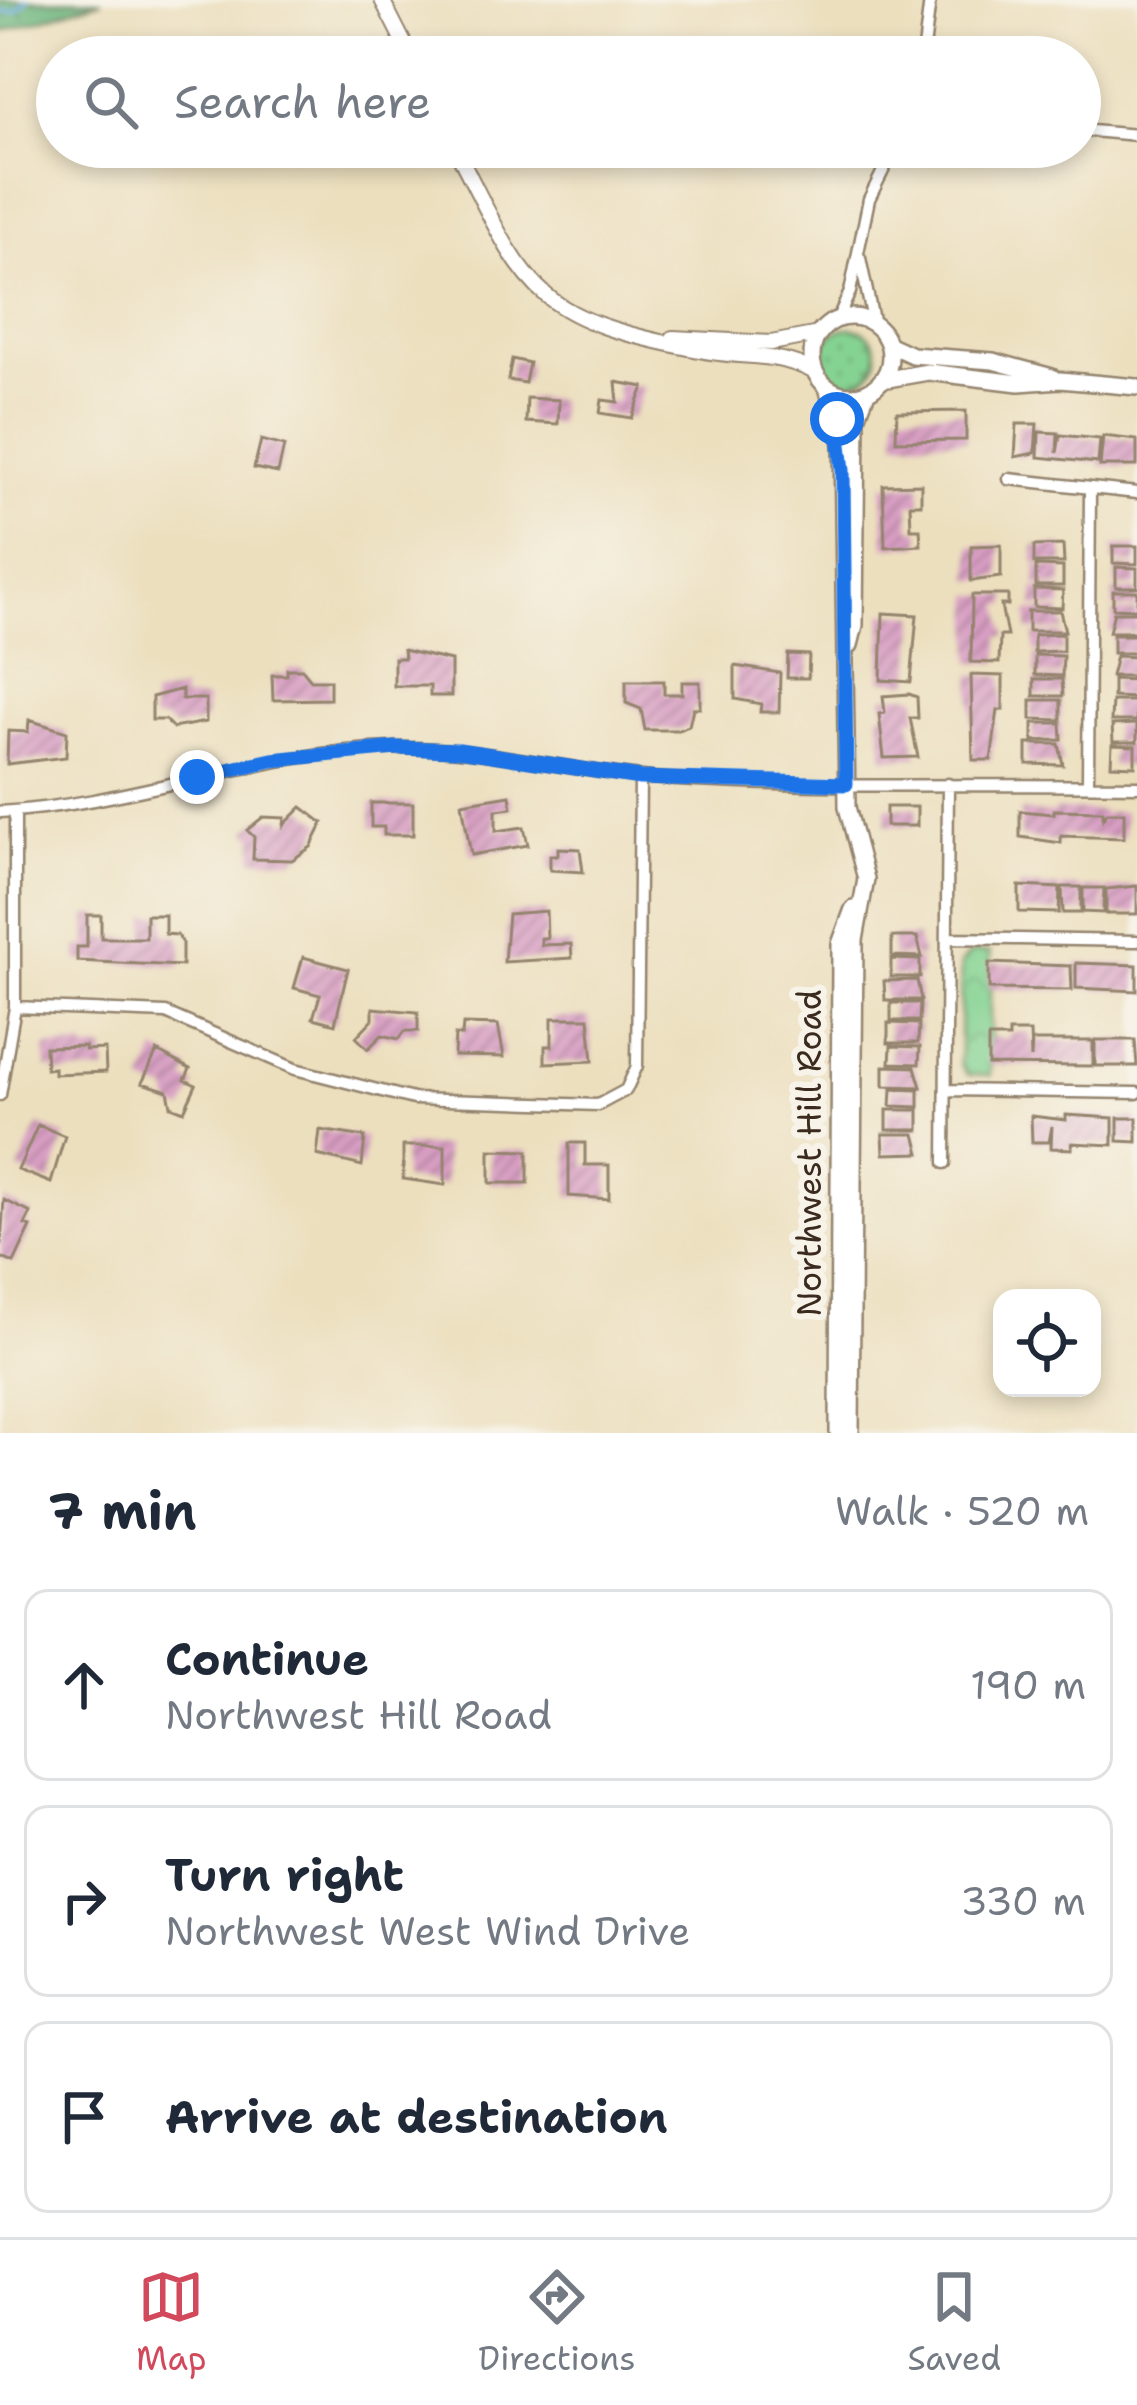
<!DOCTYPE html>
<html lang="en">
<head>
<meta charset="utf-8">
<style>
  :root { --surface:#fff; --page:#f2f2f3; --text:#1f2937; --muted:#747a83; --line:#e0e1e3; --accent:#d1495b }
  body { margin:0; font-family:"Shantell Sans",sans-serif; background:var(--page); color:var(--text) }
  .controls { position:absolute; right:36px; bottom:36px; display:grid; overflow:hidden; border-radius:24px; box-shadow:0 6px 18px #0003 }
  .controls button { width:108px; height:108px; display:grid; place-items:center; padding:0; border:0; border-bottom:3px solid var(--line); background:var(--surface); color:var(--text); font:60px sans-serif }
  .stop { position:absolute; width:36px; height:36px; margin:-27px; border:9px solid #1a73e8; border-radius:50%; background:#fff }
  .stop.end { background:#1a73e8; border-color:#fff; box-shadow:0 3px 12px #0008 }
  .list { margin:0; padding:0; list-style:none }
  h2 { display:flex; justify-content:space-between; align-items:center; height:156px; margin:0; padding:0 48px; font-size:51px }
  h2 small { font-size:39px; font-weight:400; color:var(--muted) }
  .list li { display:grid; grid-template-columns:78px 1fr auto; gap:36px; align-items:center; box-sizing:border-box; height:192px; margin:0 24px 24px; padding:0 24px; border:3px solid var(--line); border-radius:24px }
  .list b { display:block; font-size:45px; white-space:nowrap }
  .list p { margin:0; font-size:39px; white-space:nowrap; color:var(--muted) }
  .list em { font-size:39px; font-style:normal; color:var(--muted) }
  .icon { flex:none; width:66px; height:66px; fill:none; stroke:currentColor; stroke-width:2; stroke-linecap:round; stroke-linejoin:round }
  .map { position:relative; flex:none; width:1137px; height:1433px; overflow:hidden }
  .search { position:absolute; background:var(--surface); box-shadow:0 6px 18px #0003; left:36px; right:36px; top:36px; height:132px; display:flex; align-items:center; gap:30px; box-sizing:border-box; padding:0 42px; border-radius:66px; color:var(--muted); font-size:45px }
  .sheet { height:804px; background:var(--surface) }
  nav { display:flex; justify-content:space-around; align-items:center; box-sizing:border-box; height:168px; border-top:3px solid var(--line); background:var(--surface); font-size:33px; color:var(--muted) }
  nav a { display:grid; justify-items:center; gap:6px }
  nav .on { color:var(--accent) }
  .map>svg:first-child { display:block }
  .forest { fill:url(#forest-crowns); stroke:#54704e; stroke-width:3 }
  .park { fill:url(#park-crowns); stroke:#607e58; stroke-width:3 }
  .garden { fill:url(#garden-dots); stroke:#607e58; stroke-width:3 }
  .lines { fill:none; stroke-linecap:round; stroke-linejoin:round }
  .stream { stroke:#6baade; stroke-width:4.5 }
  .building { fill:url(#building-hatch) }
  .minor-casing { stroke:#94846e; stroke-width:15 }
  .tertiary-casing { stroke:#94846e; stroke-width:18 }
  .secondary-casing { stroke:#94846e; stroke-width:20 }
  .minor { stroke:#fff; stroke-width:10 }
  .tertiary { stroke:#fff; stroke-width:14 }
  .secondary { stroke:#fff; stroke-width:15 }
  .route { stroke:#1a73e8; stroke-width:15 }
  .labels { text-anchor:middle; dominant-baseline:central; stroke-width:12; stroke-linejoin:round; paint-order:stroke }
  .street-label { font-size:33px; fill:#3b2a1e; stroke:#f7f3e8 }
</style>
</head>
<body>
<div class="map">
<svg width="1137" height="1433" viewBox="0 0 1137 1433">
  <defs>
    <pattern id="forest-crowns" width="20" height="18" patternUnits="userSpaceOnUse" patternTransform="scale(3)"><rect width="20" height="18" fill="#6cb57d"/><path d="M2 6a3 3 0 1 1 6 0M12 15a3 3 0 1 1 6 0" fill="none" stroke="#5a9366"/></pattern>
    <pattern id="park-crowns" width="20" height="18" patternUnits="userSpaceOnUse" patternTransform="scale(3)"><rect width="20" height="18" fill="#85d393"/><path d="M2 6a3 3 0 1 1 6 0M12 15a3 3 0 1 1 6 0" fill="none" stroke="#74b57e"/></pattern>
    <pattern id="garden-dots" width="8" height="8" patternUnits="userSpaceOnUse" patternTransform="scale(3)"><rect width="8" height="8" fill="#85d393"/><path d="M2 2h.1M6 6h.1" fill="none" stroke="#74b57e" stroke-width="1.8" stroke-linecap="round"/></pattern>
    <pattern id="building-hatch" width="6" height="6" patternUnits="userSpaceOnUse" patternTransform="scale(3)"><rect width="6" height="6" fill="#d89ec3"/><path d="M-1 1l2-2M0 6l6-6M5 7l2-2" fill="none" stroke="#b0819e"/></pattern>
  </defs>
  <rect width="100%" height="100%" fill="#f7f3e8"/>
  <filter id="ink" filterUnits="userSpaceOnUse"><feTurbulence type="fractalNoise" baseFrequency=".00833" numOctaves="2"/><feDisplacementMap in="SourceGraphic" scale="24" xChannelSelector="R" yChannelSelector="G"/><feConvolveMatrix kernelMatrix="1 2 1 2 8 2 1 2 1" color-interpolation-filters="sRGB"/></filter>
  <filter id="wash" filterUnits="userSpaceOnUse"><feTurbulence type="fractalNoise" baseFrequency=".004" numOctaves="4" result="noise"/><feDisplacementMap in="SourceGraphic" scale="48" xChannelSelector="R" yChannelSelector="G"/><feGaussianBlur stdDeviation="2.7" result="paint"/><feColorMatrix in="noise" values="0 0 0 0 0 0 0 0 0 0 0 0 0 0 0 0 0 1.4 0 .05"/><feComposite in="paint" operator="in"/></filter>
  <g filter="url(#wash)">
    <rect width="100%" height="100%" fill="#ecdfbe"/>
    <path class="forest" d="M 0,0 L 102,0 L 0,33 Z"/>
    <path class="park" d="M 972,952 L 990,953 L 990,1076 L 968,1075 L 960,1065 L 961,964 Z"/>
    <path class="garden" d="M823 355a27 27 0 1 1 54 0a27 27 0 1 1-54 0Z"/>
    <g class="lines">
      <path class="stream" d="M 0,12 L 16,11 L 27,0"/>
    </g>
    <g id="blocks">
      <path class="building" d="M 512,359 L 529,363 L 525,383 L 508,380 Z
        M 616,382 L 644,387 L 632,418 L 600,413 L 602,400 L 618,402 Z
        M 527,398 L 559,400 L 558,424 L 526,422 Z
        M 966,411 L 966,440 L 896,441 L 897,412 Z
        M 1017,424 L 1037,424 L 1035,453 L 1015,457 Z
        M 1039,432 L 1058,433 L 1057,453 L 1060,435 L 1100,439 L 1098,463 L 1038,457 Z
        M 1103,436 L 1137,440 L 1137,466 L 1100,466 Z
        M 261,440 L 284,446 L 278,473 L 254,468 Z
        M 921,484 L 921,504 L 910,504 L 911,529 L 920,529 L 921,545 L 885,547 L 883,485 Z
        M 1001,545 L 1001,577 L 971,581 L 971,546 Z
        M 1063,545 L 1064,563 L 1034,563 L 1034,546 Z
        M 1113,546 L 1137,546 L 1137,564 L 1113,563 Z
        M 1036,566 L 1063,567 L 1063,586 L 1036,586 Z
        M 1116,567 L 1137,568 L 1137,587 L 1116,587 Z
        M 1034,589 L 1063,590 L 1062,608 L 1034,607 Z
        M 1113,591 L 1137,591 L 1137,609 L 1113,608 Z
        M 972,595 L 1008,595 L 1008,605 L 1001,605 L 1007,636 L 1000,636 L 999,663 L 971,662 Z
        M 1028,611 L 1060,611 L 1065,631 L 1028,631 Z
        M 1114,612 L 1137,612 L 1137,632 L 1109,632 Z
        M 883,613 L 917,615 L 911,682 L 881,680 Z
        M 1063,634 L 1063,651 L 1034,652 L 1034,635 Z
        M 1113,635 L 1137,635 L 1137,653 L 1113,653 Z
        M 403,650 L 451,661 L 451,696 L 430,696 L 430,686 L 394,686 L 394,658 L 404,658 Z
        M 788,654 L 809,655 L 808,678 L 787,678 Z
        M 1035,655 L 1063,656 L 1062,676 L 1035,675 Z
        M 1116,656 L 1137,657 L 1137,676 L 1111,676 Z
        M 735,666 L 780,673 L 779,712 L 760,712 L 761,704 L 735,699 Z
        M 287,669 L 302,669 L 311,680 L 330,680 L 330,699 L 273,700 L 272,675 L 287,675 Z
        M 971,675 L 1003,676 L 1003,710 L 998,710 L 991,760 L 973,760 Z
        M 1034,679 L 1062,679 L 1063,696 L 1034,696 Z
        M 1113,679 L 1137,680 L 1137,698 L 1113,697 Z
        M 626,681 L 664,681 L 664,694 L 682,694 L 682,682 L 700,682 L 700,708 L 693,708 L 689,726 L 679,730 L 645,730 L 641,709 L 626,703 Z
        M 182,689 L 182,699 L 206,699 L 206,722 L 173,728 L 165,720 L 152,720 L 152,697 Z
        M 909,694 L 917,697 L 918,718 L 910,718 L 918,757 L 884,758 L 879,714 L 885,713 L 883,696 Z
        M 1031,700 L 1061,700 L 1061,720 L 1031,719 Z
        M 1112,701 L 1137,701 L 1136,721 L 1111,721 Z
        M 29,720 L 67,732 L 66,757 L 7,764 L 8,731 L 28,732 Z
        M 1033,723 L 1061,723 L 1062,740 L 1033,741 Z
        M 1137,724 L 1137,742 L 1113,742 L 1112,725 Z
        M 1027,744 L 1059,744 L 1063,765 L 1027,764 Z
        M 1112,745 L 1135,746 L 1135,766 L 1111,765 Z
        M 510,795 L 512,808 L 496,810 L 496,831 L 524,827 L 528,845 L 471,855 L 462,803 Z
        M 371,803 L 413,803 L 413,835 L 384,835 L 384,827 L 371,827 Z
        M 302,807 L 323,823 L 311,847 L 292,860 L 253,859 L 254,837 L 247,830 L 263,817 L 285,818 L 284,825 Z
        M 886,807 L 917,807 L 917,826 L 886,826 Z
        M 1054,810 L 1103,811 L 1103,818 L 1107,812 L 1124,812 L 1124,838 L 1061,836 L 1061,843 L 1020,837 L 1020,811 L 1054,814 Z
        M 558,848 L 580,849 L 583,872 L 550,870 L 550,855 L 558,855 Z
        M 1019,886 L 1060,888 L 1059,913 L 1019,912 Z
        M 1137,886 L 1137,914 L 1106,914 L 1106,889 Z
        M 1062,887 L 1081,887 L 1081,913 L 1063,913 Z
        M 1083,888 L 1104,888 L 1103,913 L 1083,912 Z
        M 546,911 L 547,938 L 541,938 L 541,945 L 571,944 L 572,958 L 504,962 L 508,914 Z
        M 87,915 L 101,915 L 101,938 L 146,938 L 146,915 L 165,915 L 165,934 L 177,935 L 182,943 L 182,966 L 77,961 L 77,947 L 87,947 Z
        M 892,937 L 917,937 L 922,957 L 892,956 Z
        M 303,957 L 348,969 L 335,1024 L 313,1018 L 320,995 L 294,988 Z
        M 891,959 L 920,960 L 920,977 L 891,977 Z
        M 989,963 L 1071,966 L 1072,990 L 989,989 Z
        M 1076,963 L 1137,965 L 1137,991 L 1076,988 Z
        M 917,980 L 921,1000 L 885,1000 L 884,981 Z
        M 891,1003 L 920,1003 L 919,1021 L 891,1021 Z
        M 373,1008 L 418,1012 L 418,1031 L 405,1031 L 399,1039 L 382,1035 L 368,1049 L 356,1037 L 373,1019 Z
        M 552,1018 L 589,1018 L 593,1061 L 545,1063 L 545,1046 L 552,1046 Z
        M 888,1023 L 919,1024 L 918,1043 L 888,1043 Z
        M 463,1024 L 498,1025 L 504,1057 L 454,1056 L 455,1035 L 462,1036 Z
        M 1009,1032 L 1030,1032 L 1031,1058 L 1032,1041 L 1093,1041 L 1093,1066 L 988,1065 L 988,1038 L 1009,1038 Z
        M 1095,1040 L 1135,1040 L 1137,1066 L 1095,1066 Z
        M 85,1046 L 85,1050 L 105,1049 L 106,1072 L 54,1074 L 54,1068 L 46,1069 L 45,1047 Z
        M 891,1046 L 920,1047 L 919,1064 L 890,1063 Z
        M 157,1051 L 190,1069 L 185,1080 L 196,1085 L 184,1111 L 171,1106 L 168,1091 L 142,1083 Z
        M 884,1066 L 915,1067 L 921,1087 L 884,1086 Z
        M 892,1089 L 919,1090 L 919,1107 L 891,1106 Z
        M 887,1110 L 919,1110 L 919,1130 L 887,1130 Z
        M 1066,1115 L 1113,1118 L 1113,1145 L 1072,1143 L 1072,1149 L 1051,1148 L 1052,1126 L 1049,1142 L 1032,1142 L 1031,1116 L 1066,1120 Z
        M 1118,1118 L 1137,1118 L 1137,1142 L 1118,1141 Z
        M 38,1125 L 65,1136 L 51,1183 L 18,1170 Z
        M 320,1130 L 365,1137 L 362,1166 L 317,1155 Z
        M 883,1134 L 915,1134 L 920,1153 L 884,1154 Z
        M 569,1143 L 585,1143 L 585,1165 L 609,1165 L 609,1199 L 569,1196 Z
        M 403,1146 L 445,1146 L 445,1185 L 403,1179 Z
        M 490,1150 L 528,1151 L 528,1183 L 490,1183 Z
        M 4,1200 L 31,1213 L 25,1225 L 31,1227 L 14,1263 L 0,1257 Z"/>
    </g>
  </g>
  <g filter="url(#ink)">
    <use href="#blocks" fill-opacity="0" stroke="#94846e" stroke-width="3"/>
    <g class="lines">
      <g class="minor-casing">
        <path id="minor" d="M 923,57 L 930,0
          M 1080,130 L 1137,135
          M 860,258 L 874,325
          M 837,320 L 850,292 L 869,199 L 895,147
          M 1009,479 L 1137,493
          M 1088,785 L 1090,488
          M 0,812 C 134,804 259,751 394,748 C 486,746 573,773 664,779 C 821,790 980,783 1137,786
          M 948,938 L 1137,941
          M 15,1007 L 166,1013 L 295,1069 L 413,1099 L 598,1105 L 626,1090 L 637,1066 L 640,778
          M 946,1090 L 1137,1093
          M 0,1095 L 15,1007 L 15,811
          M 945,1163 L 948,784"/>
      </g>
      <g class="tertiary-casing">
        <path id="tertiary" d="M 382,0 L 411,57
          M 455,147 C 529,294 531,317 699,350 C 740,359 777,351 815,372
          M 673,338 L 771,343 L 819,334"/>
      </g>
      <g class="secondary-casing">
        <path id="secondary" d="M812 356a39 39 0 1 1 78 0a39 39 0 1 1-78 0Z
          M 888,344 L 912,355 L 993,361 L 1052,377
          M 882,380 L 928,372 L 1019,383 L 1060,380 L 1137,387
          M 827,387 L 842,443 L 847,807 L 866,879 L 855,940 L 851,1433
          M 850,645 L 855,625 L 857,418 L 867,392
          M 838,1433 L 840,944 L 853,909"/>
      </g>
      <use href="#minor" class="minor"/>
      <use href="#tertiary" class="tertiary"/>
      <use href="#secondary" class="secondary"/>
    </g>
  </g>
  <g class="lines" filter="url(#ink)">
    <path class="route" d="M 197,777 L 272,760 L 396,748 L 459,750 L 640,778 L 846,784 L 843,470 L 837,419"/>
  </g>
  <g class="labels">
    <g class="street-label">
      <text transform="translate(809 1153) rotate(-90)">Northwest Hill Road</text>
    </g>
  </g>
</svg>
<div class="controls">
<button><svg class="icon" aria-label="locate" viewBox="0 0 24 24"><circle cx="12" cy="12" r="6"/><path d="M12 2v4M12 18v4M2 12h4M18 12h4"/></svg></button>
</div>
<div class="stop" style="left:837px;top:419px"></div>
<div class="stop end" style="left:197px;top:777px"></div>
<div class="search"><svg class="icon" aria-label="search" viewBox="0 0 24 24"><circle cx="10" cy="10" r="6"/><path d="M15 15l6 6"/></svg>Search here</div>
</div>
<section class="sheet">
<h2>7 min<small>Walk · 520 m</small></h2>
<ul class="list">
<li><svg class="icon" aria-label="ahead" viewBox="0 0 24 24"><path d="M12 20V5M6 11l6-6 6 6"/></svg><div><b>Continue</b><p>Northwest Hill Road</p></div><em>190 m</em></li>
<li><svg class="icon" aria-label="right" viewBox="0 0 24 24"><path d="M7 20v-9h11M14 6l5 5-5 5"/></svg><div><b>Turn right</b><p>Northwest West Wind Drive</p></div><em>330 m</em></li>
<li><svg class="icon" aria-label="arrive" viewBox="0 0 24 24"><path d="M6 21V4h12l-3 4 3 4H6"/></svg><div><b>Arrive at destination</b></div></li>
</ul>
</section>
<nav>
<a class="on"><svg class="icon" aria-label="map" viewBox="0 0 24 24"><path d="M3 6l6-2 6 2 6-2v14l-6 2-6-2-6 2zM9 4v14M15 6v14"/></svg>Map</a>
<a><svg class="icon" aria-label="directions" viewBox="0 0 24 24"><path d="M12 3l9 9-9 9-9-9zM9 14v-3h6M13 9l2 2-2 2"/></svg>Directions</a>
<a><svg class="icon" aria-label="saved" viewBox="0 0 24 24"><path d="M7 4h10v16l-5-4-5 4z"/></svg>Saved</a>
</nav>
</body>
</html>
